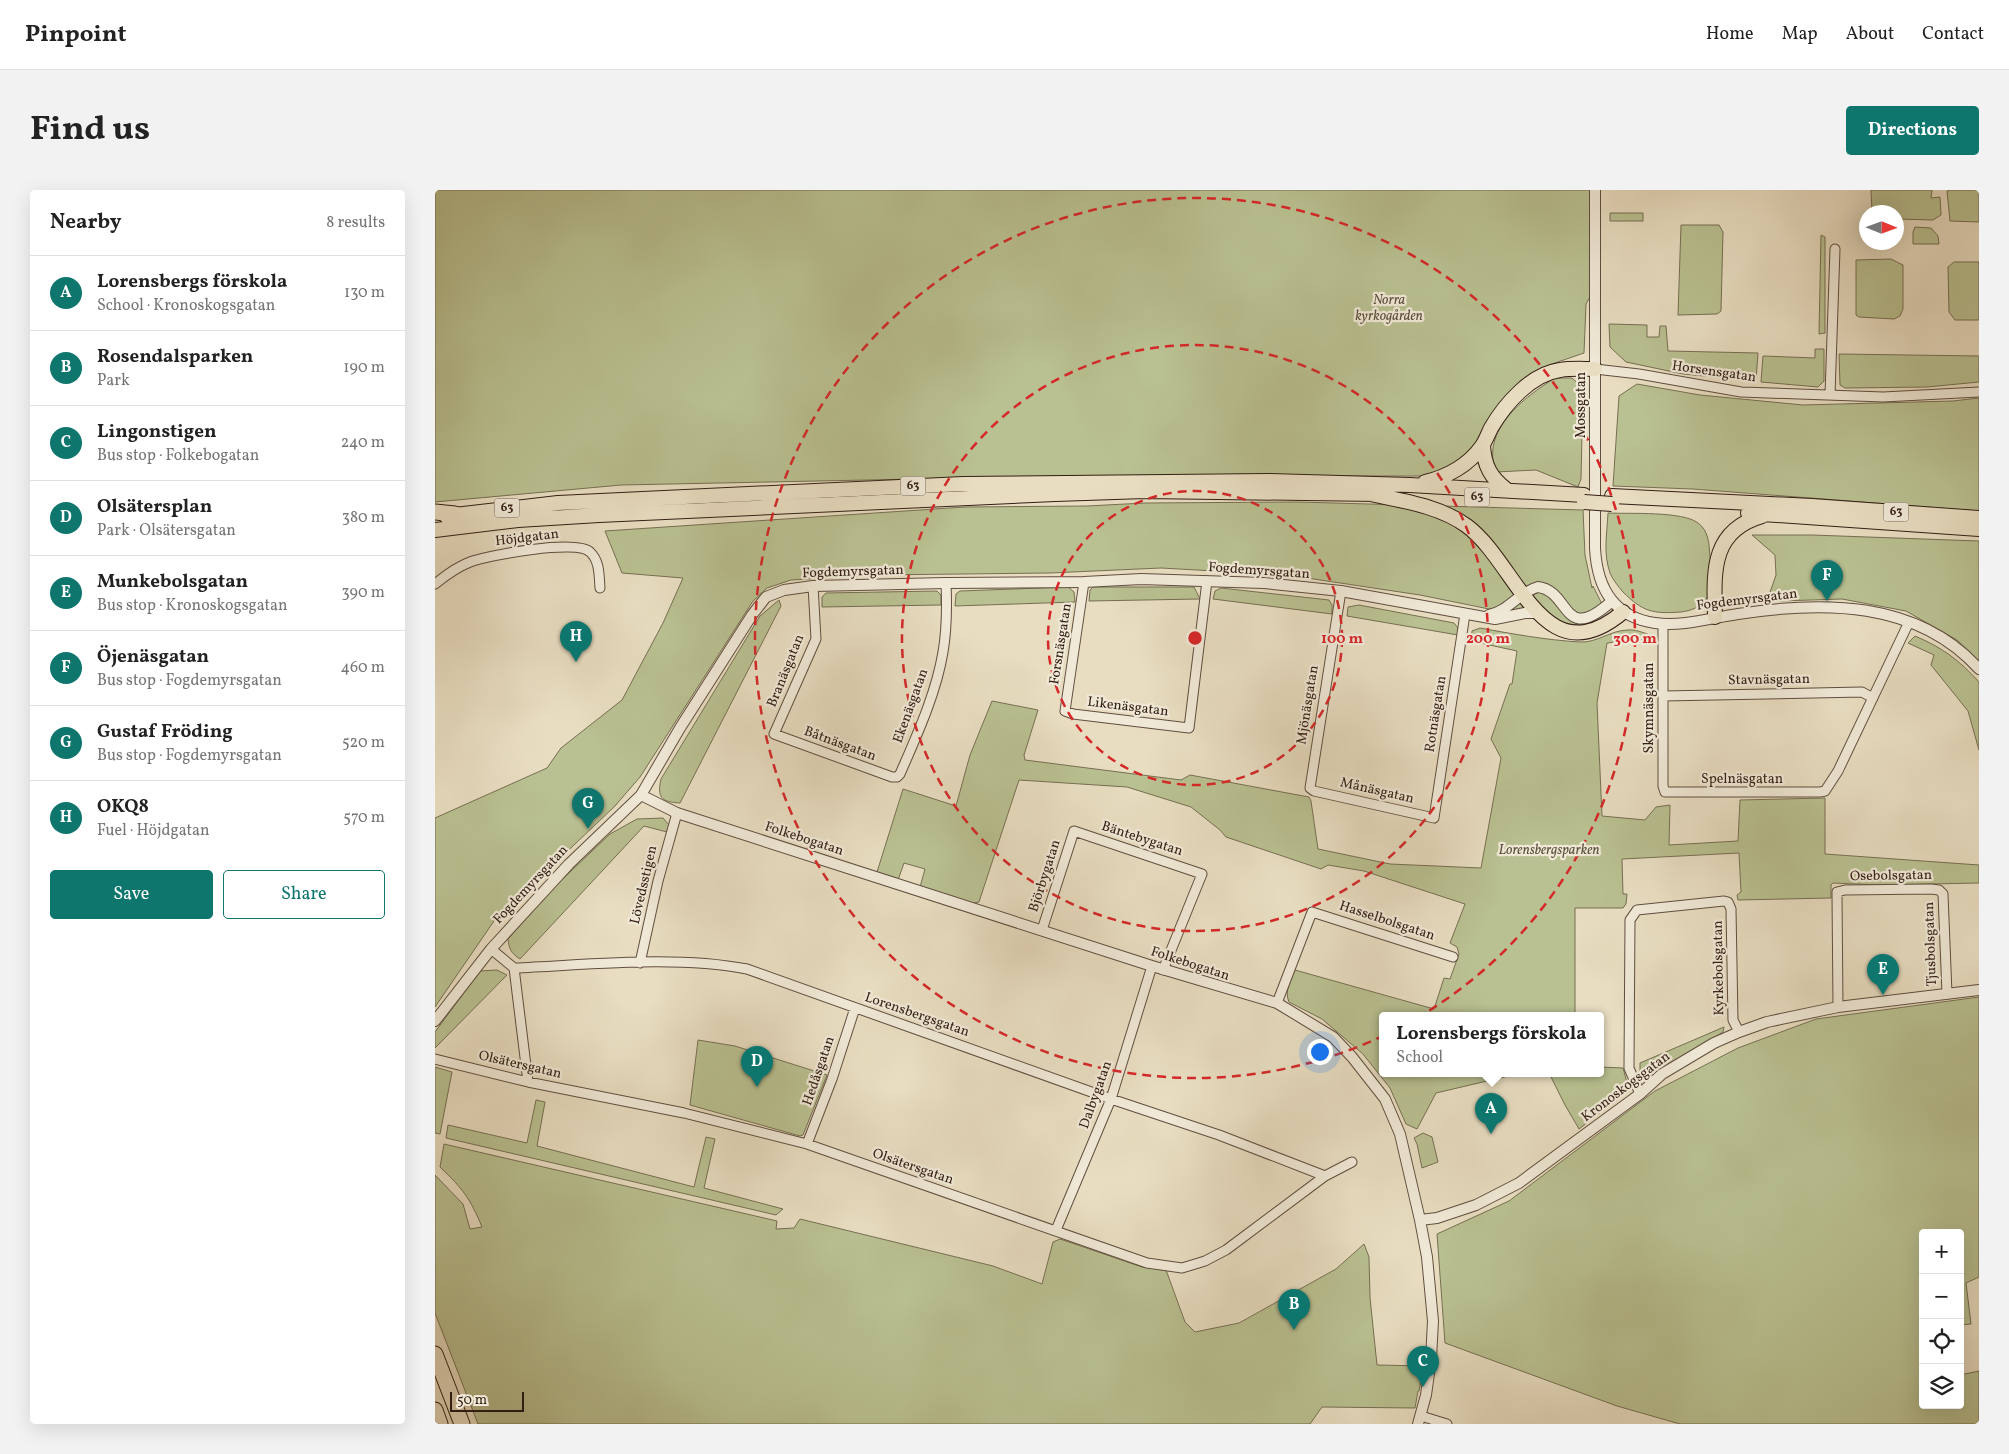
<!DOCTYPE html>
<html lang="en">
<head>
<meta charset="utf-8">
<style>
  :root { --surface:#fff; --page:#f2f2f2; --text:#222; --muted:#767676; --line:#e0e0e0; --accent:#0f766e }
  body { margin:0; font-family:Vollkorn,serif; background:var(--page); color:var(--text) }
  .controls { position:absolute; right:15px; bottom:15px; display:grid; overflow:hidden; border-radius:5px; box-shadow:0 5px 20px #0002 }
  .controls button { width:45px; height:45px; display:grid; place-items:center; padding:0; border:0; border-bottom:1px solid var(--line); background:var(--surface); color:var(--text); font:25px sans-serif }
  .compass { position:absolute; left:1424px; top:15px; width:45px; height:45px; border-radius:50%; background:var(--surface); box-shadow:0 5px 20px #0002; rotate:91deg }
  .scale { position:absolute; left:15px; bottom:12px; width:74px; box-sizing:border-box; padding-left:5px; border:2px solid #331e14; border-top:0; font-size:14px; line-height:18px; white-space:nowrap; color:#331e14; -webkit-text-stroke:4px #f0e9d7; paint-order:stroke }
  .you { position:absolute; left:884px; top:861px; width:18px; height:18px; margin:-12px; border:4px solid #fff; border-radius:50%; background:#1a73e8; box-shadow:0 0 0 8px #1a73e833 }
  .badge { display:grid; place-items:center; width:32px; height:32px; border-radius:50%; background:var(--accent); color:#fff; font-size:16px; font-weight:700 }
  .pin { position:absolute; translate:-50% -41px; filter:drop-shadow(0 1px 2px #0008) }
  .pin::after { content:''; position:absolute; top:26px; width:18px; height:15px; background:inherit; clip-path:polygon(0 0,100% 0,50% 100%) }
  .popup { position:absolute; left:944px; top:822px; width:225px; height:65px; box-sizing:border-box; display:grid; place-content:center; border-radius:5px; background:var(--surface); filter:drop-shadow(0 1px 4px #0005); font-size:16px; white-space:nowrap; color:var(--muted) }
  .popup b { font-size:19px; color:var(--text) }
  .popup::after { content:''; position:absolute; left:50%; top:100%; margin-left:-10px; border:10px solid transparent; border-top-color:var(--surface) }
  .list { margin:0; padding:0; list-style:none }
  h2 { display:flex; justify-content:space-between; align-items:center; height:65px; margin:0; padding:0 20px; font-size:21px }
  h2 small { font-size:16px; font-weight:400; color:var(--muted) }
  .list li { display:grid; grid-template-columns:32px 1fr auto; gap:15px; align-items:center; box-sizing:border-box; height:75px; padding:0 20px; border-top:1px solid var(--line) }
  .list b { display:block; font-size:19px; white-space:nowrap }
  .list p { margin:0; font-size:16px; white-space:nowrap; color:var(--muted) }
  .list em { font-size:16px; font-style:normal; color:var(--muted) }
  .actions { display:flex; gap:10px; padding:15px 20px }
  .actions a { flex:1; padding:11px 0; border:1px solid var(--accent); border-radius:5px; text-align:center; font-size:18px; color:var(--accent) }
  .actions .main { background:var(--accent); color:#fff }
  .icon { flex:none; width:28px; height:28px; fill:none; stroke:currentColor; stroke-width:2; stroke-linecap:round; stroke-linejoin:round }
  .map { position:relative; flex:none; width:1544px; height:1234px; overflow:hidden; border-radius:5px }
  header { display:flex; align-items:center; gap:30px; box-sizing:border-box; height:70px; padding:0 25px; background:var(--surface); border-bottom:1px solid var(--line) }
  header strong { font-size:24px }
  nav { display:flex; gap:28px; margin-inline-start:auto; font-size:18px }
  .intro { display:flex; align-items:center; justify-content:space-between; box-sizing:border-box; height:120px; padding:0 30px }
  h1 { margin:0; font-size:35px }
  .button { padding:12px 22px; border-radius:5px; background:var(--accent); color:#fff; font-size:18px; font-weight:700 }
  main { display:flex; gap:30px; padding:0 30px }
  aside { flex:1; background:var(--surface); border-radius:5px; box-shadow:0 5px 20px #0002 }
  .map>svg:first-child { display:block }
  .green { fill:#b9c091; stroke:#766f52 }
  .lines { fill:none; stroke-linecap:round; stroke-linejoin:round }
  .minor-casing { stroke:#604e3f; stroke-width:11 }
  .tertiary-casing { stroke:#604e3f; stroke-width:12 }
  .primary-casing { stroke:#331e14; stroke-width:16 }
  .motorway-casing { stroke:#331e14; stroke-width:17 }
  .minor { stroke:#f0e9d7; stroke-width:9 }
  .tertiary { stroke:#f0e9d7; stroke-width:10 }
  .primary { stroke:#e8ddc1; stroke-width:14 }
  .motorway { stroke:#e8ddc1; stroke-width:15 }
  .primary-bridge-casing { stroke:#331e14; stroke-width:16; stroke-linecap:butt }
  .primary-bridge { stroke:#e8ddc1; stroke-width:14 }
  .ring { fill:none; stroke:#d62828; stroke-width:2.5; stroke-dasharray:9 6 }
  .labels { text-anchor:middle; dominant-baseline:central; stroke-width:4.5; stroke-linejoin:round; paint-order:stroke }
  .shield { fill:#f0e9d7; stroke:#6c5b4e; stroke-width:1 }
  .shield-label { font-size:12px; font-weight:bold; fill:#331e14 }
  .park-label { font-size:14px; font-style:italic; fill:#5b4f3a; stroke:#f0e9d7 }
  .street-label { font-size:14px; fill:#331e14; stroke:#f0e9d7 }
  .centre { fill:#d62828; stroke:#f0e9d7; stroke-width:2.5 }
  .ring-label { font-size:15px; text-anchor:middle; font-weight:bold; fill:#d62828; stroke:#f0e9d7; stroke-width:4.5; stroke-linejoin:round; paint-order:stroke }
</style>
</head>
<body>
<header>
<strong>Pinpoint</strong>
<nav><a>Home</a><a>Map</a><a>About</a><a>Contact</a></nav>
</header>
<div class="intro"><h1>Find us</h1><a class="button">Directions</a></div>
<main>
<aside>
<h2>Nearby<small>8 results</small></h2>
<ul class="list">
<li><span class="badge">A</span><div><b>Lorensbergs förskola</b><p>School · Kronoskogsgatan</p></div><em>130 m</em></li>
<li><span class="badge">B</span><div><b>Rosendalsparken</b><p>Park</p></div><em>190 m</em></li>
<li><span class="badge">C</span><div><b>Lingonstigen</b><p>Bus stop · Folkebogatan</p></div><em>240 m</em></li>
<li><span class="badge">D</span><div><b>Olsätersplan</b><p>Park · Olsätersgatan</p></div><em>380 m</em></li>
<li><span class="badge">E</span><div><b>Munkebolsgatan</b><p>Bus stop · Kronoskogsgatan</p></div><em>390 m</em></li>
<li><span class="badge">F</span><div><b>Öjenäsgatan</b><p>Bus stop · Fogdemyrsgatan</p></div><em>460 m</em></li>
<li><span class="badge">G</span><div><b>Gustaf Fröding</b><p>Bus stop · Fogdemyrsgatan</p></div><em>520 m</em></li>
<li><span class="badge">H</span><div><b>OKQ8</b><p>Fuel · Höjdgatan</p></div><em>570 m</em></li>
</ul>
<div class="actions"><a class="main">Save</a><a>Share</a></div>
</aside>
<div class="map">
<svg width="1544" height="1234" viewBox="0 0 1544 1234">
  <rect width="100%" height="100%" fill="#e8ddc1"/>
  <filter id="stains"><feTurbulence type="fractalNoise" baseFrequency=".004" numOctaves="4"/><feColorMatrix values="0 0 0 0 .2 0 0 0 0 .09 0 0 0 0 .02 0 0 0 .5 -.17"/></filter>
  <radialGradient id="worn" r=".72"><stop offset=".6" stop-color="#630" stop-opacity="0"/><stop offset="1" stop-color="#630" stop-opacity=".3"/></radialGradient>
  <path class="green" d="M 0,0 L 1155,0 L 1156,105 L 1151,114 L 1149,163 L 1114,175 L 1075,204 L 1019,286 L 629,286 L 186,295 L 0,312 Z
    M 1436,0 L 1497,0 L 1496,8 L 1505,7 L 1506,25 L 1498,30 L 1462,29 L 1462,22 L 1437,22 Z
    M 1515,0 L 1544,0 L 1544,32 L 1515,31 L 1512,1 Z
    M 1175,23 L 1208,23 L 1208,31 L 1175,31 Z
    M 1246,35 L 1284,35 L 1288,42 L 1286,121 L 1282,124 L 1243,125 Z
    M 1480,37 L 1496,38 L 1503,46 L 1504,54 L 1478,54 L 1478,42 Z
    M 1386,45 L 1390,47 L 1390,143 L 1384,144 Z
    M 1456,69 L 1468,75 L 1468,119 L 1465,126 L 1459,129 L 1424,127 L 1421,125 L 1421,70 Z
    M 1519,72 L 1544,72 L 1544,130 L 1520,130 L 1514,122 L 1513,77 Z
    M 1174,134 L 1212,135 L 1212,147 L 1224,147 L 1225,136 L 1231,136 L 1233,161 L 1323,163 L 1321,191 L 1248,184 L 1191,172 L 1175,157 Z
    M 1380,159 L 1389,159 L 1389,191 L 1383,197 L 1326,192 L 1328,166 L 1380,168 Z
    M 1404,164 L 1544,166 L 1544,192 L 1492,197 L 1410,198 L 1405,195 Z
    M 1120,188 L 1137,188 L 1148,198 L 1146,289 L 1143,297 L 1101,280 L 1061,282 C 1045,241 1089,207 1120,188 Z
    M 1202,194 L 1265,205 L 1368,215 L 1518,211 L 1544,208 L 1544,321 L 1258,299 L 1178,296 L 1184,206 Z
    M 863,312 L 1148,320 L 1150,365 L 1157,398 L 1158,396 L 1166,412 L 1165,422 L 1160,430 L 1151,435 L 1128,434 L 985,405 L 852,385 L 726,378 L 615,383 L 441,385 L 356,390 L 332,398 L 318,411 L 205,587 L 180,616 L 59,731 L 0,817 L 0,628 L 112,578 L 126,558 L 187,510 L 228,433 L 248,388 L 187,383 L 170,341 L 530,317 L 652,316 L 710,313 Z
    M 1173,323 C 1194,324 1248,321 1263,333 C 1274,341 1274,354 1275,367 C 1277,379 1278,398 1272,408 C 1267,417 1255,421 1246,422 C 1218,424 1208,422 1188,402 C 1183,396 1178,390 1175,383 C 1168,363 1172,344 1173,323 Z
    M 1377,345 L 1544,351 L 1544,471 L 1522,450 L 1471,421 L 1407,409 L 1345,411 L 1334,405 L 1341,385 L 1340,365 L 1317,345 Z
    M 633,397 L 639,402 L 640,412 L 520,416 L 521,404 L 525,401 Z
    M 658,397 L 759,397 L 765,409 L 654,411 L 655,400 Z
    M 786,398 L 894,410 L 897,415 L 897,424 L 778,409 L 780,401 Z
    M 502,401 L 506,405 L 506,415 L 387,417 L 387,407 L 391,403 Z
    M 344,410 L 346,416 L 245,613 C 226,612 222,607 226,589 L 325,426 Z
    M 924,415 L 1019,433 L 1023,438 L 1023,445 L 912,426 L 913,417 Z
    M 1045,438 C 1078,444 1111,450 1145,452 C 1162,453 1176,440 1193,440 C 1202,439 1214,445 1223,448 L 1172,453 L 1162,513 L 1167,626 L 1210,630 L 1221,617 L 1235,615 L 1234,655 L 1303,651 L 1305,610 L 1390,608 L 1390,664 L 1544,675 L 1544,693 L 1445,695 L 1398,693 L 1396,695 L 1396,708 L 1303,710 L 1302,705 L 1306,702 L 1304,663 L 1187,669 L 1188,704 L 1192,704 L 1191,714 L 1188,718 L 1140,718 L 1140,825 L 947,825 L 947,883 L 1086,883 L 1001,903 L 982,939 L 971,934 L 955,898 L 928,864 L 887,829 L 854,812 C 849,801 856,790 860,780 L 999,819 L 1009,788 L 1015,789 L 1024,764 L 1022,757 L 1015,753 L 1030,714 L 929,681 L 893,675 L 886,679 L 791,647 L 785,640 L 756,617 L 692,597 L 584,590 L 544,712 L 534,714 L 485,697 L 490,679 L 469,673 L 463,690 L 442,682 L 468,599 L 521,616 L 535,565 L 557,511 L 603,520 L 589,565 L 590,570 L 746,590 L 755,585 L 874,607 L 876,611 L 883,659 L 955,674 L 1046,678 L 1066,568 L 1056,549 L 1075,494 L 1077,494 L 1082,461 L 1036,451 L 1037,441 Z
    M 1480,446 C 1508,458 1524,470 1544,492 L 1544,560 L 1533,521 L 1496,475 L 1499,465 L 1473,453 Z
    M 228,628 L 234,635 L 232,642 L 209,636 L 85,769 C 76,763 74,759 73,749 L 115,701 L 175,644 L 202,629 Z
    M 62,780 L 72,785 L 0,858 L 0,842 L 45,781 Z
    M 1544,807 L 1544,1087 L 1531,1093 L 1536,1134 L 1525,1135 L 1525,1043 L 1488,1043 L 1488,1215 L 1525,1215 L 1525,1185 L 1544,1181 L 1544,1234 L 1245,1234 L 1182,1216 L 1010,1153 L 1002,1044 L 1074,1011 L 1220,901 L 1303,858 L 1381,829 Z
    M 1289,837 L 1288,842 L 1221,884 L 1210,885 L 1205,881 L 1205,873 Z
    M 263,850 L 300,856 L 392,885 L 368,945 L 365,946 L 255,915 Z
    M 0,877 L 17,882 L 5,944 L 0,943 Z
    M 1165,877 L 1188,878 L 1194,900 L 1144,939 L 1130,915 L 1114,883 L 1165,883 Z
    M 101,910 L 110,912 L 102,956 L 259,997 L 271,947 L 280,949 L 269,998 L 348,1019 L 341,1025 L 11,948 L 13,935 L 92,953 Z
    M 988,943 L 997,947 L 1003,972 L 987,978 L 982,954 L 979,948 Z
    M 9,954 L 342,1031 L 341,1039 L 359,1038 L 365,1029 L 558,1076 L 607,1094 L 618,1052 L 625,1049 L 631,1051 L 707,1077 L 731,1080 L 750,1132 L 760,1142 L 804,1133 L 901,1079 L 929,1054 L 934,1067 L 935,1108 L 942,1175 L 989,1176 L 984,1201 L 983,1201 L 980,1218 L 887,1217 L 875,1234 L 43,1234 L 0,1123 L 0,985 L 28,1014 L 35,1039 L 47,1037 C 35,1008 28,999 5,977 Z"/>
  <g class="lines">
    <g class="minor-casing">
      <path id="minor" d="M 1160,179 L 1204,184 L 1306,202 L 1448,207 L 1544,202
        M 1395,205 L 1400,59
        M 649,392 L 630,521 L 638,524 L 754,538 L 772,391
        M 0,394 C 11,385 22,377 35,372 C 54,365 142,349 155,362 C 165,371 164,386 165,398
        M 378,396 L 381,449 L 339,544 L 457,587 L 462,587 L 465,584 C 482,545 501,504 508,462 C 512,439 512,416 511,393
        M 906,401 L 875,598 L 879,601 L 999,628 L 1030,424
        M 1228,434 L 1228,596 L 1230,602 L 1385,602 L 1390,601 L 1403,581 L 1474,432
        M 1228,506 L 1427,502 L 1438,508
        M 607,740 L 639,641 L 767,684 L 728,780
        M 56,759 L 79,778 C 153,775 239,765 312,779 L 676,909 L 784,945 L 890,986
        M 205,773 L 223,691 L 242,623
        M 79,778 L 93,892
        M 842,813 L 877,722 L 1018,767
        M 1403,817 L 1402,705 L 1402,702 L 1410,700 L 1496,699 L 1504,700 L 1508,704 L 1512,804
        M 0,869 L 93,892 L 249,923 L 372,954 L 712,1073 L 747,1078 L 770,1071 L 791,1060 L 890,986 L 917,972
        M 1205,904 L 1194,878 L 1195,730 L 1202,720 L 1289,711 L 1293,712 L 1296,719 L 1298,830 L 1304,842
        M 372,954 L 397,889 L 420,818
        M 621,1040 L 676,909 L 717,776
        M 986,1226 L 1012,1234"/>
    </g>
    <g class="tertiary-casing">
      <path id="tertiary" d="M 1160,0 L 1160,358 C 1162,397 1178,427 1220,433 C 1247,437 1276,428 1303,424 C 1387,411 1482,410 1544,479
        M 1054,425 C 1074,421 1084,402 1103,397 C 1136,401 1127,456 1177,411
        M 206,605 L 242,623 L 717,776 L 842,813 L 898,847 L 917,867 L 950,909 L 965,944 L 985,1030 L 992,1067 L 998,1131 L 996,1169 L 991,1205 L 983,1234
        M 0,831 L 56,759 L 134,674 L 206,605 L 245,538 L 317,425 L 331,407 L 349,400 L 378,396 L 511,393 L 649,392 L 706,389 L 829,393 L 906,401 L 1060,429 L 1090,423 L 1102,423
        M 985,1030 L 1002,1028 L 1041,1015 L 1084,993 L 1205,904 L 1227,884 L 1279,853 L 1304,842 L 1332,832 L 1403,817 L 1544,800"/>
    </g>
    <g class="primary-casing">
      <path id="primary" d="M 1048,255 C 1049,276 1056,288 1072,300
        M 990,292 C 1012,287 1034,275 1047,256 C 1051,250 1053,244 1056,238 C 1070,214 1096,184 1125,180 C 1136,178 1148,179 1160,179
        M 935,304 C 968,311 1005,316 1032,336 C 1083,374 1108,489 1188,422
        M 1177,306 L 1377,316 L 1544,328
        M 1313,323 L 1544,339
        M 11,326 L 123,313 L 528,294 L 833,291 L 975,295 L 1149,305
        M 0,340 L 83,330 L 164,325 L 620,304 L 710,301 L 943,304
        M 1280,427 C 1279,383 1275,341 1327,326"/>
    </g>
    <g class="motorway-casing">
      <path id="motorway" d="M 0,322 L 20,324
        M 0,1164 L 27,1234
        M 0,1220 L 5,1234"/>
    </g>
    <use href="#minor" class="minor"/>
    <use href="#tertiary" class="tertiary"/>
    <use href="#primary" class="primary"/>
    <use href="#motorway" class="motorway"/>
    <g class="primary-bridge-casing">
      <path id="primary-bridge" d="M 1149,312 L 1177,314"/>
    </g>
    <use href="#primary-bridge" class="primary-bridge"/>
  </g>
  <g class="ring">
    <circle cx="760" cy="448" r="147"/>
    <circle cx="760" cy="448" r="293"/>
    <circle cx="760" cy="448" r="440"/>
  </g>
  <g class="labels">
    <g class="shield">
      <rect x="465.5" y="286.5" width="25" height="19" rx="4"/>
      <rect x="1029.5" y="297.5" width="25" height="19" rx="4"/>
      <rect x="59.5" y="308.5" width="25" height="19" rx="4"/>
      <rect x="1448.5" y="312.5" width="25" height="19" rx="4"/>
    </g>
    <g class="shield-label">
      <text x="478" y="296">63</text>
      <text x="1042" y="307">63</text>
      <text x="72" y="318">63</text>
      <text x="1461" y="322">63</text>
    </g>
    <g class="park-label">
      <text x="954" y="110">Norra<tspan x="954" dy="16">kyrkogården</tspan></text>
      <text x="1114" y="660">Lorensbergsparken</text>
    </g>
    <g class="street-label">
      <text transform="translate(1279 182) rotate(8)">Horsensgatan</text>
      <text transform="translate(1146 215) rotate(-90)">Mossgatan</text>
      <text transform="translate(92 348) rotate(-7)">Höjdgatan</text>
      <text transform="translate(824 381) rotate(4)">Fogdemyrsgatan</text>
      <text transform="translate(418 382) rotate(-2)">Fogdemyrsgatan</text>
      <text transform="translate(1312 410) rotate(-7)">Fogdemyrsgatan</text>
      <text transform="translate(626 454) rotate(-81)">Forsnäsgatan</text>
      <text transform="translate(351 481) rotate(-68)">Branäsgatan</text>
      <text transform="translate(1334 490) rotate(-1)">Stavnäsgatan</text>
      <text transform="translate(873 515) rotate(-81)">Mjönäsgatan</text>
      <text transform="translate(476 516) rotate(-70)">Ekenäsgatan</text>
      <text transform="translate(693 517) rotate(7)">Likenäsgatan</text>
      <text transform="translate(1214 518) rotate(-90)">Skymnäsgatan</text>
      <text transform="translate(1001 524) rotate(-81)">Rotnäsgatan</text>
      <text transform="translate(405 554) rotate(20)">Båtnäsgatan</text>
      <text x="1307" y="589">Spelnäsgatan</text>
      <text transform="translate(942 601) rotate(13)">Månäsgatan</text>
      <text transform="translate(369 649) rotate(18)">Folkebogatan</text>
      <text transform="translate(707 649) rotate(18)">Bäntebygatan</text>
      <text transform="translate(610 686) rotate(-72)">Björbygatan</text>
      <text transform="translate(1456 686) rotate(-1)">Osebolsgatan</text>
      <text transform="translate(96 695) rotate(-47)">Fogdemyrsgatan</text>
      <text transform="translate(209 695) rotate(-77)">Lövedsstigen</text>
      <text transform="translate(952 731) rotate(18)">Hasselbolsgatan</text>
      <text transform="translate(1496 754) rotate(-92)">Tjusbolsgatan</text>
      <text transform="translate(755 774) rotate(18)">Folkebogatan</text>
      <text transform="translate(1284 778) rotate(-91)">Kyrkebolsgatan</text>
      <text transform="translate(482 825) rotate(19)">Lorensbergsgatan</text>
      <text transform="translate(85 875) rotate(13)">Olsätersgatan</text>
      <text transform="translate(384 881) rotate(-71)">Hedåsgatan</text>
      <text transform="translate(1191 897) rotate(-37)">Kronoskogsgatan</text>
      <text transform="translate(661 905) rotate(-70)">Dalbygatan</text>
      <text transform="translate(478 977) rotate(19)">Olsätersgatan</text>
    </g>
  </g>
  <circle cx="760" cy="448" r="8" class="centre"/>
  <g class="ring-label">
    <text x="907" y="453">100 m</text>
    <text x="1053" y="453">200 m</text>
    <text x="1200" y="453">300 m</text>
  </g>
  <rect width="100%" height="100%" filter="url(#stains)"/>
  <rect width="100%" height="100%" fill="url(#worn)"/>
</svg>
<div class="controls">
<button>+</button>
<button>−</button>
<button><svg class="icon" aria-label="locate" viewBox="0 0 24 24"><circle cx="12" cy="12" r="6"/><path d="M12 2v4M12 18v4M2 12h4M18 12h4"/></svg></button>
<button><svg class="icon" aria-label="layers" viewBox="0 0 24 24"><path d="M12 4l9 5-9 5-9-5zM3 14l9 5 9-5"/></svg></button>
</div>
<svg class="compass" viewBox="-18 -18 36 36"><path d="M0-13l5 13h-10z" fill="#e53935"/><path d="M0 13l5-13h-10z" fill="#767676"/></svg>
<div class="scale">50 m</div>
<div class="you"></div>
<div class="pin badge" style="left:1056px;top:944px">A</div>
<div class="popup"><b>Lorensbergs förskola</b>School</div>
<div class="pin badge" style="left:859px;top:1140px">B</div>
<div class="pin badge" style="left:988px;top:1197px">C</div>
<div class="pin badge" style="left:322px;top:897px">D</div>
<div class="pin badge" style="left:1448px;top:805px">E</div>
<div class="pin badge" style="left:1392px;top:411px">F</div>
<div class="pin badge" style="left:153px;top:639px">G</div>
<div class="pin badge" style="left:141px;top:472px">H</div>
</div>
</main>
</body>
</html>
